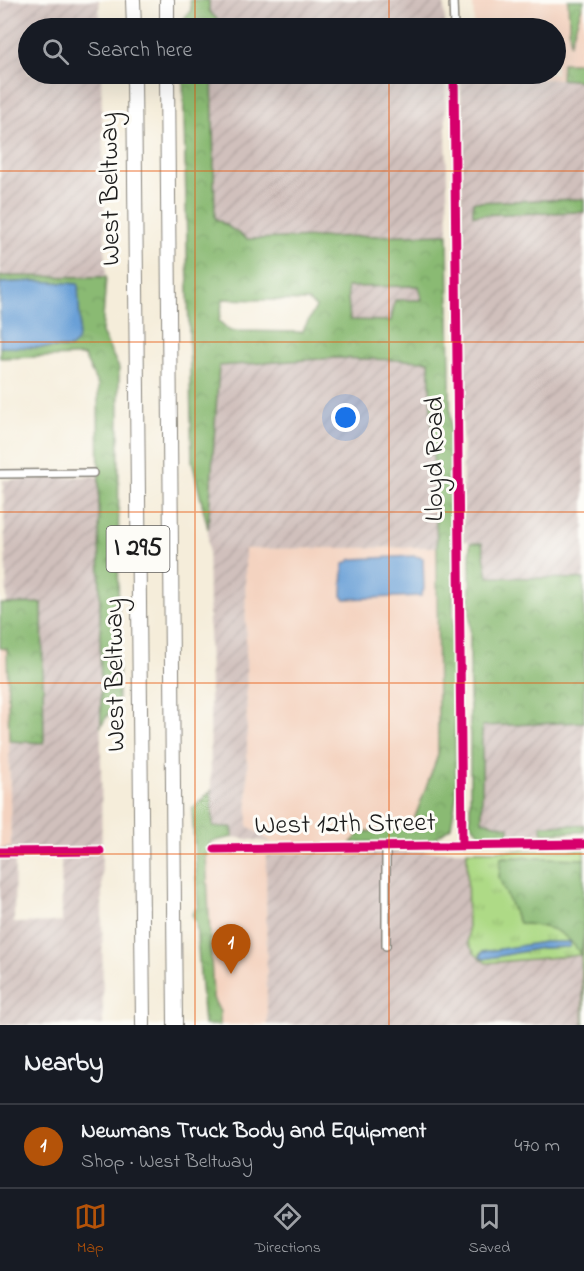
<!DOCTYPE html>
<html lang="en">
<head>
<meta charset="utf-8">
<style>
  :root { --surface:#171b24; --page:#20242c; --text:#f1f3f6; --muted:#9ea1a6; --line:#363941; --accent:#b45309 }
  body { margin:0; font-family:"Indie Flower",sans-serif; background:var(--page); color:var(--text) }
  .you { position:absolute; left:346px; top:418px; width:21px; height:21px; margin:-15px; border:4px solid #fff; border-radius:50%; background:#1a73e8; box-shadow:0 0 0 9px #1a73e833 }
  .badge { display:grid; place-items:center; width:39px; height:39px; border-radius:50%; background:var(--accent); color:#fff; font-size:20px; font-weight:700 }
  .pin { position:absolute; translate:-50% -50px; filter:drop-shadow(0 2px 3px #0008) }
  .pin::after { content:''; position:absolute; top:32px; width:21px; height:18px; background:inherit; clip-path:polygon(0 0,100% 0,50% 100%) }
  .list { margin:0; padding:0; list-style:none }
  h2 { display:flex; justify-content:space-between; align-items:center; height:78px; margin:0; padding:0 24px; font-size:26px }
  h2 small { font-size:20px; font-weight:400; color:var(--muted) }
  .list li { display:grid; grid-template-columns:39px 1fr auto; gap:18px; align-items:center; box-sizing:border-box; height:84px; padding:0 24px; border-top:2px solid var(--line) }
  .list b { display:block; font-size:22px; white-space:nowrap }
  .list p { margin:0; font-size:20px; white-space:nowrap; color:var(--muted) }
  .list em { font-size:20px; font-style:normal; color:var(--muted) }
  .icon { flex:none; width:33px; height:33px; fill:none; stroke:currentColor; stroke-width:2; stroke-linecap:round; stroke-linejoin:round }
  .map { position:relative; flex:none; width:584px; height:1025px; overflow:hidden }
  .search { position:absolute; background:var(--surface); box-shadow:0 6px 24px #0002; left:18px; right:18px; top:18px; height:66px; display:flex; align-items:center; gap:15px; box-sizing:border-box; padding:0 21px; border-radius:33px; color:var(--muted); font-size:22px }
  .sheet { height:162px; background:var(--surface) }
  nav { display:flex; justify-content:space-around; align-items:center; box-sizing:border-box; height:84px; border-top:2px solid var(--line); background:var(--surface); font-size:16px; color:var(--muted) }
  nav a { display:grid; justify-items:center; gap:3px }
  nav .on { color:var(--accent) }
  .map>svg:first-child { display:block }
  .built { fill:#f4d3c0; fill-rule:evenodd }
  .industrial { fill:url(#industrial-furrows); fill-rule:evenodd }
  .grass { fill:url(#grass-tufts); stroke:#657b51; stroke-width:1.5; fill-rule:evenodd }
  .forest { fill:url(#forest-crowns); stroke:#536b48; stroke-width:1.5; fill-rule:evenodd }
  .water { fill:#6ba0d7; stroke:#445e7a; stroke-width:1.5 }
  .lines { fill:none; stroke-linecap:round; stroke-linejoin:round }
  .street-casing { stroke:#88847b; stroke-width:10 }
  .highway-casing { stroke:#88847b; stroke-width:16 }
  .street { stroke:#fff; stroke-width:7 }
  .highway { stroke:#fff; stroke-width:14 }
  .cycleway-casing { stroke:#fdfcf7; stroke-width:13 }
  .cycleway { stroke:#d6006c; stroke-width:9 }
  .grid { fill:none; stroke:#e8590c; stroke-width:1.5; stroke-opacity:0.55 }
  .labels { text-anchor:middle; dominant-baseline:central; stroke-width:6; stroke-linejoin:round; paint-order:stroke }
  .shield { fill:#fdfcf7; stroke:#605f5e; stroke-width:1.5 }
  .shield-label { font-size:26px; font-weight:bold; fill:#1c1c1c }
  .street-label { font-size:27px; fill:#1c1c1c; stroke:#fdfcf7 }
</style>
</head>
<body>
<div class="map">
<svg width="584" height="1025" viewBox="0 0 584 1025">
  <defs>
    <pattern id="industrial-furrows" width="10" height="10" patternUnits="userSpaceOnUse" patternTransform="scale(1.5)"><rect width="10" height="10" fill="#d0c0bc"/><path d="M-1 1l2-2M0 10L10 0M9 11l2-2" fill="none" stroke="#b2a4a1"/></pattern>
    <pattern id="grass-tufts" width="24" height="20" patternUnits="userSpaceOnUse" patternTransform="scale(1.5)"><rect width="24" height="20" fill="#aeda86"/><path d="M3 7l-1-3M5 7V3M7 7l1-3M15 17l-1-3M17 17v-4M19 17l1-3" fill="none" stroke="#95ba73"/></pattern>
    <pattern id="forest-crowns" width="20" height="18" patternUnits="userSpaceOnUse" patternTransform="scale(1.5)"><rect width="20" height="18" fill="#8aba73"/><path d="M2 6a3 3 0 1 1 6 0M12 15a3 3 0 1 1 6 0" fill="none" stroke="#769f63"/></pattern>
  </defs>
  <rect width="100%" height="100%" fill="#fdfcf7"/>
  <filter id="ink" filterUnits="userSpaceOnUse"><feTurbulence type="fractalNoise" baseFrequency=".0167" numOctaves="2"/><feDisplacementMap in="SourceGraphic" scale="12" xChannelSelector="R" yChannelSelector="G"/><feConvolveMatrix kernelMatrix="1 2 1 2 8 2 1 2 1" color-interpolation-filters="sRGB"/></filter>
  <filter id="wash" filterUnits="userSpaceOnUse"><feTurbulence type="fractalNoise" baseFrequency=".008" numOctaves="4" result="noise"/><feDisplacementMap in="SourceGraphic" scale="24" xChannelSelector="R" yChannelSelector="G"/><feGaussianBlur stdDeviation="1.35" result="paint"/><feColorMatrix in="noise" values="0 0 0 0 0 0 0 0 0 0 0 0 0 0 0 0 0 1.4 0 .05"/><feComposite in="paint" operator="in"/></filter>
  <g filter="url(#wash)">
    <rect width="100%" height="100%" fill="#f5edda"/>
    <path class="built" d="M 473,0 L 568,0 L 570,42 L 582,4 L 584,4 L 584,63 L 562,63 L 561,79 L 461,81 L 460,74 L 556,74 L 556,28 L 474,28 Z
      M 437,547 L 438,756 L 411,828 L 361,832 L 351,843 L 272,843 L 248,826 L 245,549 ZM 415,556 L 423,558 L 369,597 L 345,599 L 352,559 Z
      M 0,648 L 7,649 L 11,848 L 0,848 Z
      M 266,853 L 267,1025 L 220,1025 L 220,1012 L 213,998 L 206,854 Z"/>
    <path class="industrial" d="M 0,0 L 99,0 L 100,28 L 28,28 L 28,74 L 101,74 L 106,277 L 0,276 Z
      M 209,0 L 444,0 L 445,28 L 218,28 L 220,22 L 209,11 Z
      M 212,74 L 445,74 L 448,234 L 247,239 L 215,219 Z
      M 561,79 L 584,81 L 584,199 L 473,202 L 473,215 L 584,212 L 584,579 L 488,578 L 482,543 L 463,541 L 461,81 Z
      M 419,286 L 422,300 L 391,321 L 350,320 L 347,287 Z
      M 335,358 L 429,361 L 437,547 L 245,549 L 248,826 L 272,843 L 233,837 L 231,827 L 213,827 L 211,791 L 208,529 L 218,366 Z
      M 99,476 L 103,1025 L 0,1025 L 0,848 L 11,847 L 9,741 L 44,742 L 42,604 L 7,604 L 3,480 ZM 61,854 L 62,922 L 14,923 L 15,855 Z
      M 584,722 L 584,825 L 542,825 L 543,833 L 509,835 L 509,827 L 482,821 L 482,725 Z
      M 467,851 L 468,943 L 475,954 L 486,963 L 581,955 L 583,1025 L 267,1025 L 266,853 Z"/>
    <path class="grass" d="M 584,850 L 584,859 L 501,857 L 519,923 C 549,927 563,927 581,954 L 584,934 L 584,1025 L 581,955 L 486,963 L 475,954 L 468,943 L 467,851 ZM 544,942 L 570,942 L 569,947 L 541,948 L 484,959 L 480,954 Z"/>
    <path class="forest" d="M 190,0 L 209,0 L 209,11 L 220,22 L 218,28 L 181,28 L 181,22 L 191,10 Z
      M 568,0 L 584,0 L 570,44 Z
      M 562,63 L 584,63 L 584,81 L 561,79 Z
      M 183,74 L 212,74 L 215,218 L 247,239 L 448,234 L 456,798 L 451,827 L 432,840 L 351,843 L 361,832 L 411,828 L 438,755 L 437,547 L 429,361 L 335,358 L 219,366 L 208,529 L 192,461 ZM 419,286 L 422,300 L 395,300 L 391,321 L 350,320 L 347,287 ZM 223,299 L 308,301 L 316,307 L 302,332 L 230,331 L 219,321 Z
      M 584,199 L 584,212 L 473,215 L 473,202 Z
      M 0,276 L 106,277 L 102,333 L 119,368 L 118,699 L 101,726 L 98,386 L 84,356 L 0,358 L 0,347 L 70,348 L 38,281 L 0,283 Z
      M 470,543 L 482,543 L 488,577 L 584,579 L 584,722 L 482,726 L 482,821 L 509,827 L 509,835 L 481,835 L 470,822 Z
      M 42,603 L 44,743 L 9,741 L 7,649 L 0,648 L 0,604 Z
      M 211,791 L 213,827 L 232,827 L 233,837 L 210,842 L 209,854 L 206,854 L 213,998 L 220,1012 L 220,1025 L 204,1025 L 196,923 L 192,914 L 198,906 L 192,809 Z
      M 541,825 L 584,825 L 584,832 L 543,833 Z
      M 501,857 L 584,859 L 584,934 L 581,955 C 563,927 549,927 519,923 L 499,878 Z"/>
    <path class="water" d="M 38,281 L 78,284 L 80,322 L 77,342 L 70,348 L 0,347 L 0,283 Z
      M 415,556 L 423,558 L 424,589 L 421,596 L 345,599 L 342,596 L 343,565 L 352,559 Z
      M 544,942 L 570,942 L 570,947 L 541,948 L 484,959 L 480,957 L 482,952 Z"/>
  </g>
  <g filter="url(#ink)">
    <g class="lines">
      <g class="street-casing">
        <path id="street" d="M 453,0 L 454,28
          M 454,74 L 462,845
          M 0,474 L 93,473
          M 215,849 L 584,844
          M 0,852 L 100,851
          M 386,946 L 386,847"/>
      </g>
      <g class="highway-casing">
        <path id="highway" d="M 133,0 L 134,28
          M 167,0 L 167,28
          M 134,74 L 143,1025
          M 167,74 L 175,1025"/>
      </g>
      <use href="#street" class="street"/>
      <use href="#highway" class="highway"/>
      <g class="cycleway-casing">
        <path id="cycleway" d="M 454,74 L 462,845
          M 215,849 L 584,844
          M 0,852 L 100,851"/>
      </g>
      <use href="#cycleway" class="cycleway"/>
    </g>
  </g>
  <path class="grid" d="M 195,0 L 195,28M 389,0 L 389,28M 195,74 L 195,1025M 389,74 L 389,1025M 0,171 L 584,171M 0,342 L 584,342M 0,512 L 584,512M 0,683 L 584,683M 0,854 L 584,854"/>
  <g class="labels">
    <rect class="shield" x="106.5" y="526" width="63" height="46" rx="4.5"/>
    <g class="shield-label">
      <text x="138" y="549">I 295</text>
    </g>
    <g class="street-label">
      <text transform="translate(111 189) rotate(-91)">West Beltway</text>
      <text transform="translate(435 459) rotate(-90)">Lloyd Road</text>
      <text transform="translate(116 675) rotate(-91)">West Beltway</text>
      <text transform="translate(345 825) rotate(-1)">West 12th Street</text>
    </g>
  </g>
</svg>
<div class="you"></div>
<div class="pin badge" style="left:231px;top:974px">1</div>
<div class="search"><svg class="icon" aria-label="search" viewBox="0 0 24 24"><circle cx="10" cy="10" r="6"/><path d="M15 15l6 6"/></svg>Search here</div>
</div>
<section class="sheet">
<h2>Nearby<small></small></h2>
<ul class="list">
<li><span class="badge">1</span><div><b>Newmans Truck Body and Equipment</b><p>Shop · West Beltway</p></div><em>470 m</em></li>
</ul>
</section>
<nav>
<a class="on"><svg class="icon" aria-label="map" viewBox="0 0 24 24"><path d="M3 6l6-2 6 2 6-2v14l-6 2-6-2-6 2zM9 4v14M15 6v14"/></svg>Map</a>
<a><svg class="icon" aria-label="directions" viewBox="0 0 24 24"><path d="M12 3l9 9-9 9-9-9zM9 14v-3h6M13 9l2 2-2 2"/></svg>Directions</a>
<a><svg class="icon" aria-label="saved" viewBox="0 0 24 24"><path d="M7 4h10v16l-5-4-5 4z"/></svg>Saved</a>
</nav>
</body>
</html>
